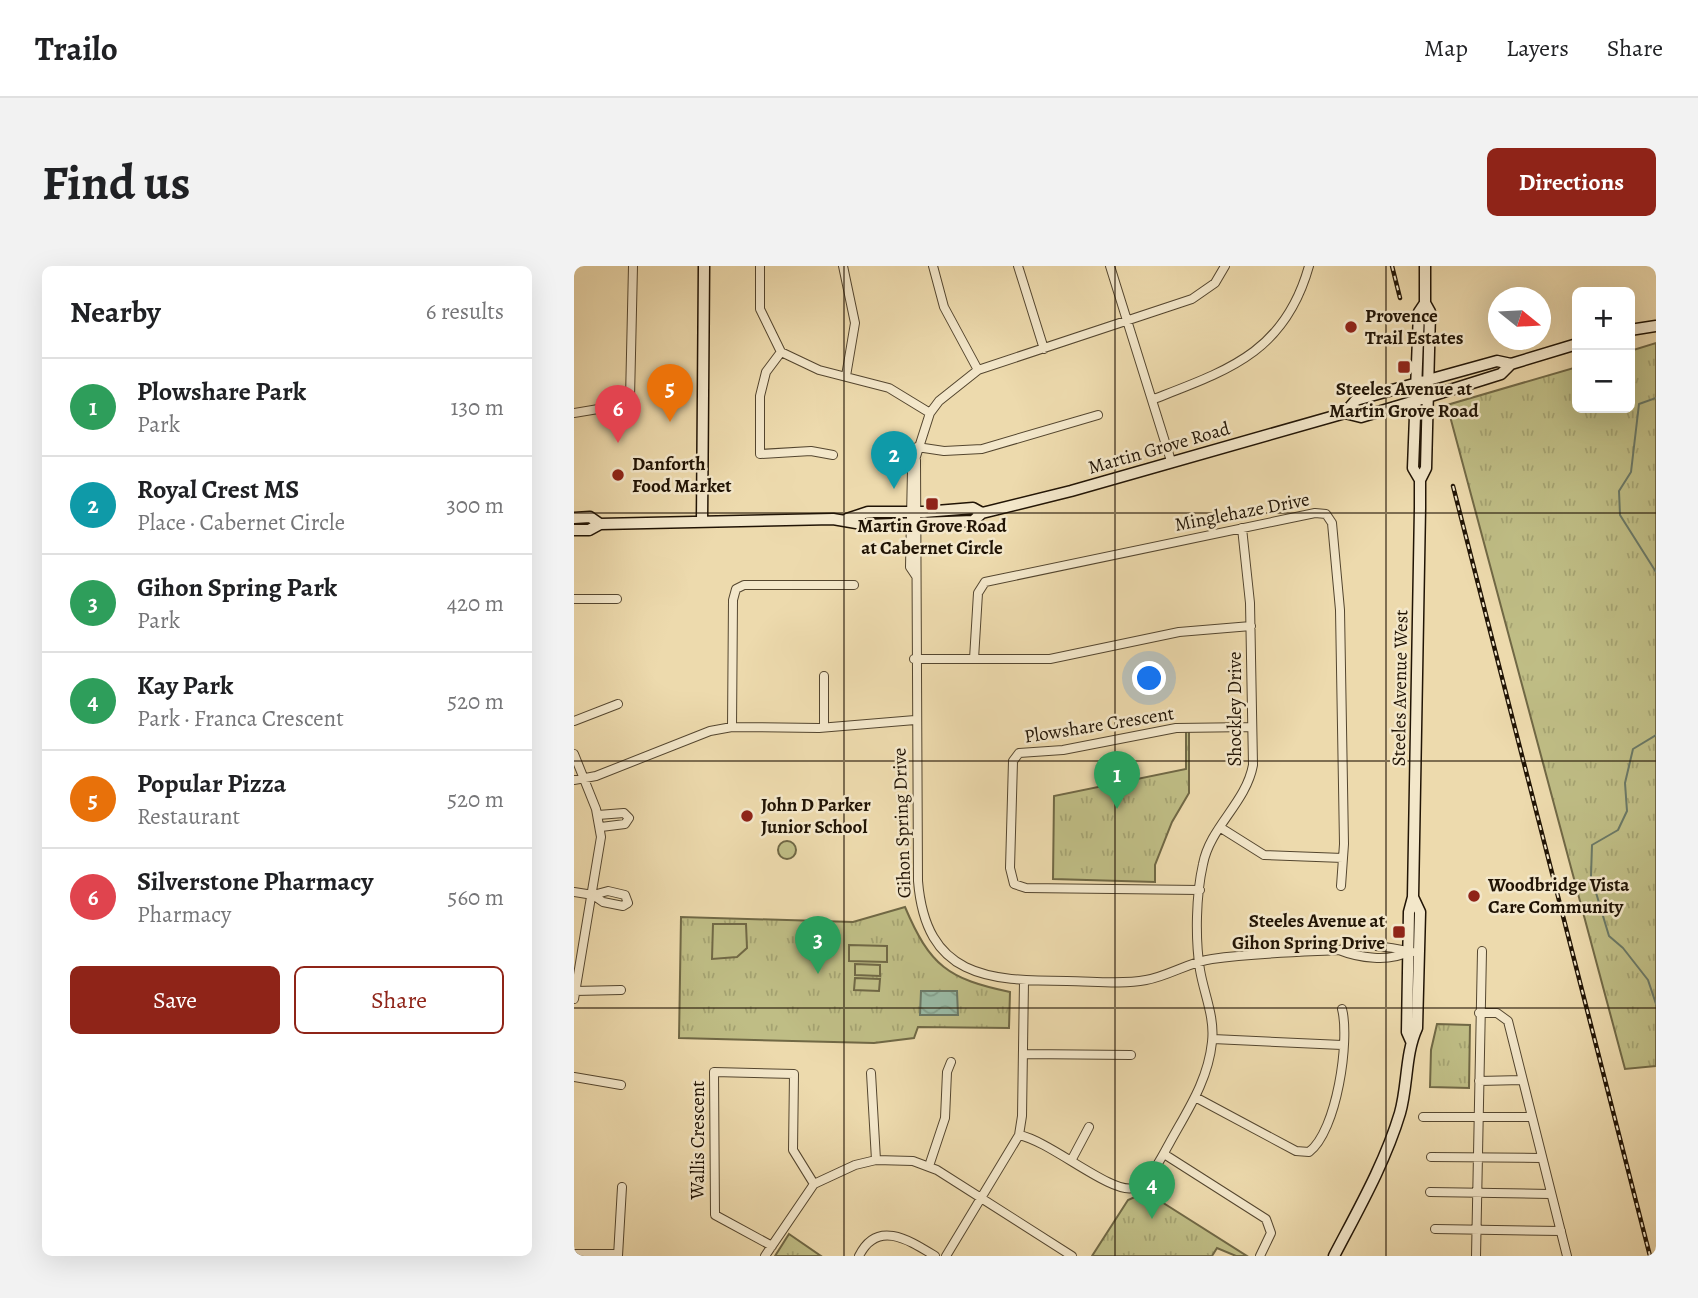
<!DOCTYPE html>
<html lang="en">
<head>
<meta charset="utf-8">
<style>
  :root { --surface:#fff; --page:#f2f2f2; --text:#202124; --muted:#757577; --line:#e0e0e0; --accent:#8f2418 }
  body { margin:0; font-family:Alegreya,serif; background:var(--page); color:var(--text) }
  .controls { position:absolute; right:21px; top:21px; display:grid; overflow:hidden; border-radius:10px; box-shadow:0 7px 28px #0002 }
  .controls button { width:63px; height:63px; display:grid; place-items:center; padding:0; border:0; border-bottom:2px solid var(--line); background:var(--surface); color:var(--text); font:35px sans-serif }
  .compass { position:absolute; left:914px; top:21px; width:63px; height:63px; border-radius:50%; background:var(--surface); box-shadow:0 7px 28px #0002; rotate:108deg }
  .you { position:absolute; left:576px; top:413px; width:24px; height:24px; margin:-18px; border:5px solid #fff; border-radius:50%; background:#1a73e8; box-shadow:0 0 0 10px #1a73e833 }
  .badge { display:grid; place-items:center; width:46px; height:46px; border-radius:50%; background:var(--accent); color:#fff; font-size:23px; font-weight:700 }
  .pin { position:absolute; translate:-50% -58px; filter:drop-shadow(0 2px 4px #0008) }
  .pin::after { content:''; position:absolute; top:37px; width:24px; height:21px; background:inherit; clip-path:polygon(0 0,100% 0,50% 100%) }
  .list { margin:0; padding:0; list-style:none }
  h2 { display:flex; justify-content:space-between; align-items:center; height:91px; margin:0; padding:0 28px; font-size:30px }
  h2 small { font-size:23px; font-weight:400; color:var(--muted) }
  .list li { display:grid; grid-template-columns:46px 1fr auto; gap:21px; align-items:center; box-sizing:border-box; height:98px; padding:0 28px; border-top:2px solid var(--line) }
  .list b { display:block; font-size:26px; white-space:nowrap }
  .list p { margin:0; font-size:23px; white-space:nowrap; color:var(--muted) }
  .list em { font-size:23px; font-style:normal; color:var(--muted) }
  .actions { display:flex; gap:14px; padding:21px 28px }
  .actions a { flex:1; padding:16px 0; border:2px solid var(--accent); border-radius:10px; text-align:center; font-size:24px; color:var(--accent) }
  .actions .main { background:var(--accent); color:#fff }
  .map { position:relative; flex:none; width:1082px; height:990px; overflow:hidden; border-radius:10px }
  header { display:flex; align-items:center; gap:42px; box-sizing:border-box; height:98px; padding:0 35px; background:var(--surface); border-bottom:2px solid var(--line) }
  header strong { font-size:33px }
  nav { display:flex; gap:38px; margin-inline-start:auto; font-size:24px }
  .intro { display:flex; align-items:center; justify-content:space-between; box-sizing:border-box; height:168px; padding:0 42px }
  h1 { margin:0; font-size:49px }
  .button { padding:18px 32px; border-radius:10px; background:var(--accent); color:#fff; font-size:24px; font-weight:700 }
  main { display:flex; gap:42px; padding:0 42px }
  aside { flex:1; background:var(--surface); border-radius:10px; box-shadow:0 7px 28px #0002 }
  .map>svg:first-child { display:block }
  .grass { fill:url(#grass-tufts); stroke:#706845; stroke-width:2 }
  .pitch { fill:#bfbd85; stroke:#706845; stroke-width:2 }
  .water { fill:url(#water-waves); stroke:#6a7866; stroke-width:2 }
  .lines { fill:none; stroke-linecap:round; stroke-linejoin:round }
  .stream { stroke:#6a7866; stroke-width:2 }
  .street-casing { stroke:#54462f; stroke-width:10 }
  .secondary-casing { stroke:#211405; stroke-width:13 }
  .street { stroke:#f3e7ca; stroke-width:8 }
  .secondary { stroke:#f3e7ca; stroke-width:10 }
  .rail-casing { stroke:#211405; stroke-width:4.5 }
  .rail { stroke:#f3e7ca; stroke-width:2; stroke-dasharray:5; stroke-linecap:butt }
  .grid { fill:none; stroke:#211405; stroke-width:2; stroke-opacity:0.55 }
  .poi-dot { fill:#8f2418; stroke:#f3e7ca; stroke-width:2.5 }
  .labels { text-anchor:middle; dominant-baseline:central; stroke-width:5; stroke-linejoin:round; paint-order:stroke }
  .poi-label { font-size:19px; font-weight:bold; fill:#211405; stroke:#f3e7ca; text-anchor:start }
  .street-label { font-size:19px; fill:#211405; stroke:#f3e7ca }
</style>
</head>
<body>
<header>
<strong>Trailo</strong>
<nav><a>Map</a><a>Layers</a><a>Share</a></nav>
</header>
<div class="intro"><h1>Find us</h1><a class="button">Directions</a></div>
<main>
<aside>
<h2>Nearby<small>6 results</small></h2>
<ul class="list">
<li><span class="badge" style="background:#2e9e5b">1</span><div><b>Plowshare Park</b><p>Park</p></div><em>130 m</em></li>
<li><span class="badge" style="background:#0f9aa8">2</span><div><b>Royal Crest MS</b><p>Place · Cabernet Circle</p></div><em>300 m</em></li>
<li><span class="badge" style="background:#2e9e5b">3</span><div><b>Gihon Spring Park</b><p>Park</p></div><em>420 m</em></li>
<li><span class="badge" style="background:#2e9e5b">4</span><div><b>Kay Park</b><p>Park · Franca Crescent</p></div><em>520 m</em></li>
<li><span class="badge" style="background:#e8710a">5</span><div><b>Popular Pizza</b><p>Restaurant</p></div><em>520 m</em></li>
<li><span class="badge" style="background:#e0444e">6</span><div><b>Silverstone Pharmacy</b><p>Pharmacy</p></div><em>560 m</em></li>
</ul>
<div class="actions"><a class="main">Save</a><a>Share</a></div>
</aside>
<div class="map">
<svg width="1082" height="990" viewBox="0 0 1082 990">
  <defs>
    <pattern id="grass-tufts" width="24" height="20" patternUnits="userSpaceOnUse" patternTransform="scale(1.75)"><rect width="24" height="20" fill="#bfbd85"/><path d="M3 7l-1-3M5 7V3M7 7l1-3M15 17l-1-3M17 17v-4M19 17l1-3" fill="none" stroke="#a4a271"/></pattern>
    <pattern id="water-waves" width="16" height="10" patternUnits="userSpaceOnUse" patternTransform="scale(1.75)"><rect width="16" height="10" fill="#9abba6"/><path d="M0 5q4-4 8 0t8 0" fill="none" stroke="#84a08d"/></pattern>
  </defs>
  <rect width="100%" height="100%" fill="#eddaad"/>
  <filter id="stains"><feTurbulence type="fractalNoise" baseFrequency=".00286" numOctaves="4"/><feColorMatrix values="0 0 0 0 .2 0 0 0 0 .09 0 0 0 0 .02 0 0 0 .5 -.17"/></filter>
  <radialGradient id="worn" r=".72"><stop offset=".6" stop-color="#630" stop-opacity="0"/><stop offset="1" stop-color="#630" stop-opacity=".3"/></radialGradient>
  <path class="grass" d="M 1082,77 L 1082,800 L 1051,803 L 873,139 L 1003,101 L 1003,142 L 1056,142 L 1056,85 Z
    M 612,465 L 615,465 L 615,527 L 598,556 L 581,599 L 581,616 L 479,613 L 480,530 L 612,503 Z
    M204 584a9 9 0 1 1 18 0a9 9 0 1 1-18 0Z
    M 331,641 C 356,700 374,713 436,726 L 435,762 L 344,761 L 340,772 L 300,777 L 105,772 L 107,651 L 279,656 Z
    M 863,758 L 896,759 L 895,822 L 856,821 L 857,784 Z
    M 572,926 L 673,990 L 662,990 L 643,982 L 638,990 L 518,990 L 554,934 Z
    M 215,968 L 247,990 L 201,990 Z"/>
  <path class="pitch" d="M 139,658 L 172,658 L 173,682 L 163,691 L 138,693 Z
    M 275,679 L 313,680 L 313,696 L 275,695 Z
    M 281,698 L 306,699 L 306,710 L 281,709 Z
    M 281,712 L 306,713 L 305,725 L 280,724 Z"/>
  <path class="water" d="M 347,725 L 383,725 L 384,749 L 346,749 Z"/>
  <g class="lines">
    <path class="stream" d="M 1082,132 L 1065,138 L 1057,206 L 1045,225 L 1046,249 L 1082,306
      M 1082,469 L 1059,483 L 1051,517 L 1053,545 L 1044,564 L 1018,579 L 1017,610 L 1035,670 L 1049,682 L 1074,714 L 1082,738"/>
    <g class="street-casing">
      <path id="street" d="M 186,0 L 186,43 L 207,86 L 245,104 L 315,122 L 356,147
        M 269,0 L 281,57 L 272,110
        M 359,0 L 370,41 L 404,104
        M 444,0 L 470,83
        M 536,0 L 597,195
        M 207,86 L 192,106 L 186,130 L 186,188 L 237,185 L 259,189
        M 580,133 C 655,104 711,86 735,0
        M 0,147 L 48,139 L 56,132 L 59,0
        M 343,181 L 370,185 L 408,183 L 524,149
        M 342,194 L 344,615 C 352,711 413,715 493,715 C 518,715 547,719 572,714 C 595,710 615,696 638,693 C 680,687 723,686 765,684 C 790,677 813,680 838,686
        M 342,310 L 336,301 L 338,203 L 356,147 L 365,135 L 404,104 L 618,33 L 641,17 L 651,0
        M 0,333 L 43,333
        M 340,393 L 476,393 L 605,366 L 677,360
        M 400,393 L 404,327 L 411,316 L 741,247 L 752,248 L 758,257 L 766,344 L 770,578 L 767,620
        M 250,410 L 250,461
        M 0,455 L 44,438
        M 158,461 L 159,334 L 162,323 L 170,319 L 280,319
        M 0,488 L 22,543 L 27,571 L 0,733
        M 0,514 L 22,510 L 136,465 L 158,461 L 245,462 L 341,454
        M 24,549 L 50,547 L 55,552 L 51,558 L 27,561
        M 647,562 L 690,589 L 769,592
        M 626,624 L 452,622 L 440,618 L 436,602 L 439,495 L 445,487 L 489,484 L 602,462 L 678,461
        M 34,625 L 51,629 L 54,637 L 49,640 L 29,636 L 19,629 Z
        M 0,626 L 19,629
        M 765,684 C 785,692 815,696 834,686
        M 0,725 L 47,724
        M 905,747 L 923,747 L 934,755 L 993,990
        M 639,773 L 768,779
        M 450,788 L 557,789
        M 297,807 L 302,894
        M 0,811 L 47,819
        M 905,815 L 948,814
        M 621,831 L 722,885 L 735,886 C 763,865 776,774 768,743
        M 849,851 L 957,851
        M 445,869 C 476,875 537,928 559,922 C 575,918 587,892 595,878 C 613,845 634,815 638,776 C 641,751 630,728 626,704 C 621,672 622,629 629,598 C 636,561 672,537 679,499 L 676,337 L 668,262
        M 590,888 L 692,953 L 697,967 L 686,990
        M 857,891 L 967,892
        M 498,893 L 515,861
        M 355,900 L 371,852 L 373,806 L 377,796
        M 856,926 L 976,928
        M 861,963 L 987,965
        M 198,980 L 141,949 L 140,806 L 220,808 L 219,884 L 240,918
        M 0,988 L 44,988
        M 44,990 L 48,921
        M 191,990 L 240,918 L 281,899 L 302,894 L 339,895 L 363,904 L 498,990
        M 285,990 C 303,953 335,974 361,990
        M 372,990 L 445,869 L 448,850 L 450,715
        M 902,990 L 908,685"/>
    </g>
    <g class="secondary-casing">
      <path id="secondary" d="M 1056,64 L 1082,60
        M 771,147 L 782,134 L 923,95 L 937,98 L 1003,78
        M 846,214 L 839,202 L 845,46 L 851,37
        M 0,252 L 16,251 L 26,258
        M 273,253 L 294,246 L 350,246 L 399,242 L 408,247
        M 128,256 L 130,0
        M 0,264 L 15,264 L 26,258 L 259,253 L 294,259 L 399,255 L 408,247 L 497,225 L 771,147 L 787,151 L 841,135 L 927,108 L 937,98
        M 837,775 L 833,766 L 835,646 L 839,631 L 846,242 L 846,214 L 852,202 L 856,46 L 851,37 L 851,0
        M 760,990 C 784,944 811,897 826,847 C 834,819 831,788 843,762 L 846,646 L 839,631"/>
    </g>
    <use href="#street" class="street"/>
    <use href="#secondary" class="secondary"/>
    <g class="rail-casing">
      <path id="rail" d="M 818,0 L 826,32
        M 879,220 L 1076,990"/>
    </g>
    <use href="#rail" class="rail"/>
  </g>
  <path class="grid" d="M 270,0 L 270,990M 541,0 L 541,990M 812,0 L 812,990M 0,247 L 1082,247M 0,495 L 1082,495M 0,742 L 1082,742"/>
  <g class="poi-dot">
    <circle cx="777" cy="61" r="7"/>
    <rect x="823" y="94" width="14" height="14" rx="3.5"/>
    <circle cx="44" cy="209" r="7"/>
    <rect x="351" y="231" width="14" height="14" rx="3.5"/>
    <circle cx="173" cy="550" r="7"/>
    <circle cx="900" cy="630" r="7"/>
    <rect x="818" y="659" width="14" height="14" rx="3.5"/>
  </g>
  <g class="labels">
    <g class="poi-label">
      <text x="791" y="50">Provence<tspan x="791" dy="22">Trail Estates</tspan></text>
      <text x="830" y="123" text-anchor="middle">Steeles Avenue at<tspan x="830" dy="22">Martin Grove Road</tspan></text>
      <text x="58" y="198">Danforth<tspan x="58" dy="22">Food Market</tspan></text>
      <text x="358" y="260" text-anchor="middle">Martin Grove Road<tspan x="358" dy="22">at Cabernet Circle</tspan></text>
      <text x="187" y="539">John D Parker<tspan x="187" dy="22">Junior School</tspan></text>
      <text x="914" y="619">Woodbridge Vista<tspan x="914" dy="22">Care Community</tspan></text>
      <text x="811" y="655" text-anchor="end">Steeles Avenue at<tspan x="811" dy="22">Gihon Spring Drive</tspan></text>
    </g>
    <g class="street-label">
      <text transform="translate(585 182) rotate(-16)">Martin Grove Road</text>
      <text transform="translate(668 246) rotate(-11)">Minglehaze Drive</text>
      <text transform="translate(826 422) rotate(-89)">Steeles Avenue West</text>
      <text transform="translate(661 443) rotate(-90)">Shockley Drive</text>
      <text transform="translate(525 459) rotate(-9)">Plowshare Crescent</text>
      <text transform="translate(328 557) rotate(-92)">Gihon Spring Drive</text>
      <text transform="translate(124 874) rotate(-90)">Wallis Crescent</text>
    </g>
  </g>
  <rect width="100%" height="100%" filter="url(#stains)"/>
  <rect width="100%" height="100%" fill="url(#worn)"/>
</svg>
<div class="controls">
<button>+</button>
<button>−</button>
</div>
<svg class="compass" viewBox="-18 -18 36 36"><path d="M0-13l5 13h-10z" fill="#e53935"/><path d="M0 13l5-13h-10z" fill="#757577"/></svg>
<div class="you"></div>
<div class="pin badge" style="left:543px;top:543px;background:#2e9e5b">1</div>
<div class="pin badge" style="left:320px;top:223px;background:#0f9aa8">2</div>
<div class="pin badge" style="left:244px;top:708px;background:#2e9e5b">3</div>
<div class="pin badge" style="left:578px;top:953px;background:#2e9e5b">4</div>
<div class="pin badge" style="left:96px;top:156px;background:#e8710a">5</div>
<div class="pin badge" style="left:44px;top:177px;background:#e0444e">6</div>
</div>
</main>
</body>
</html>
